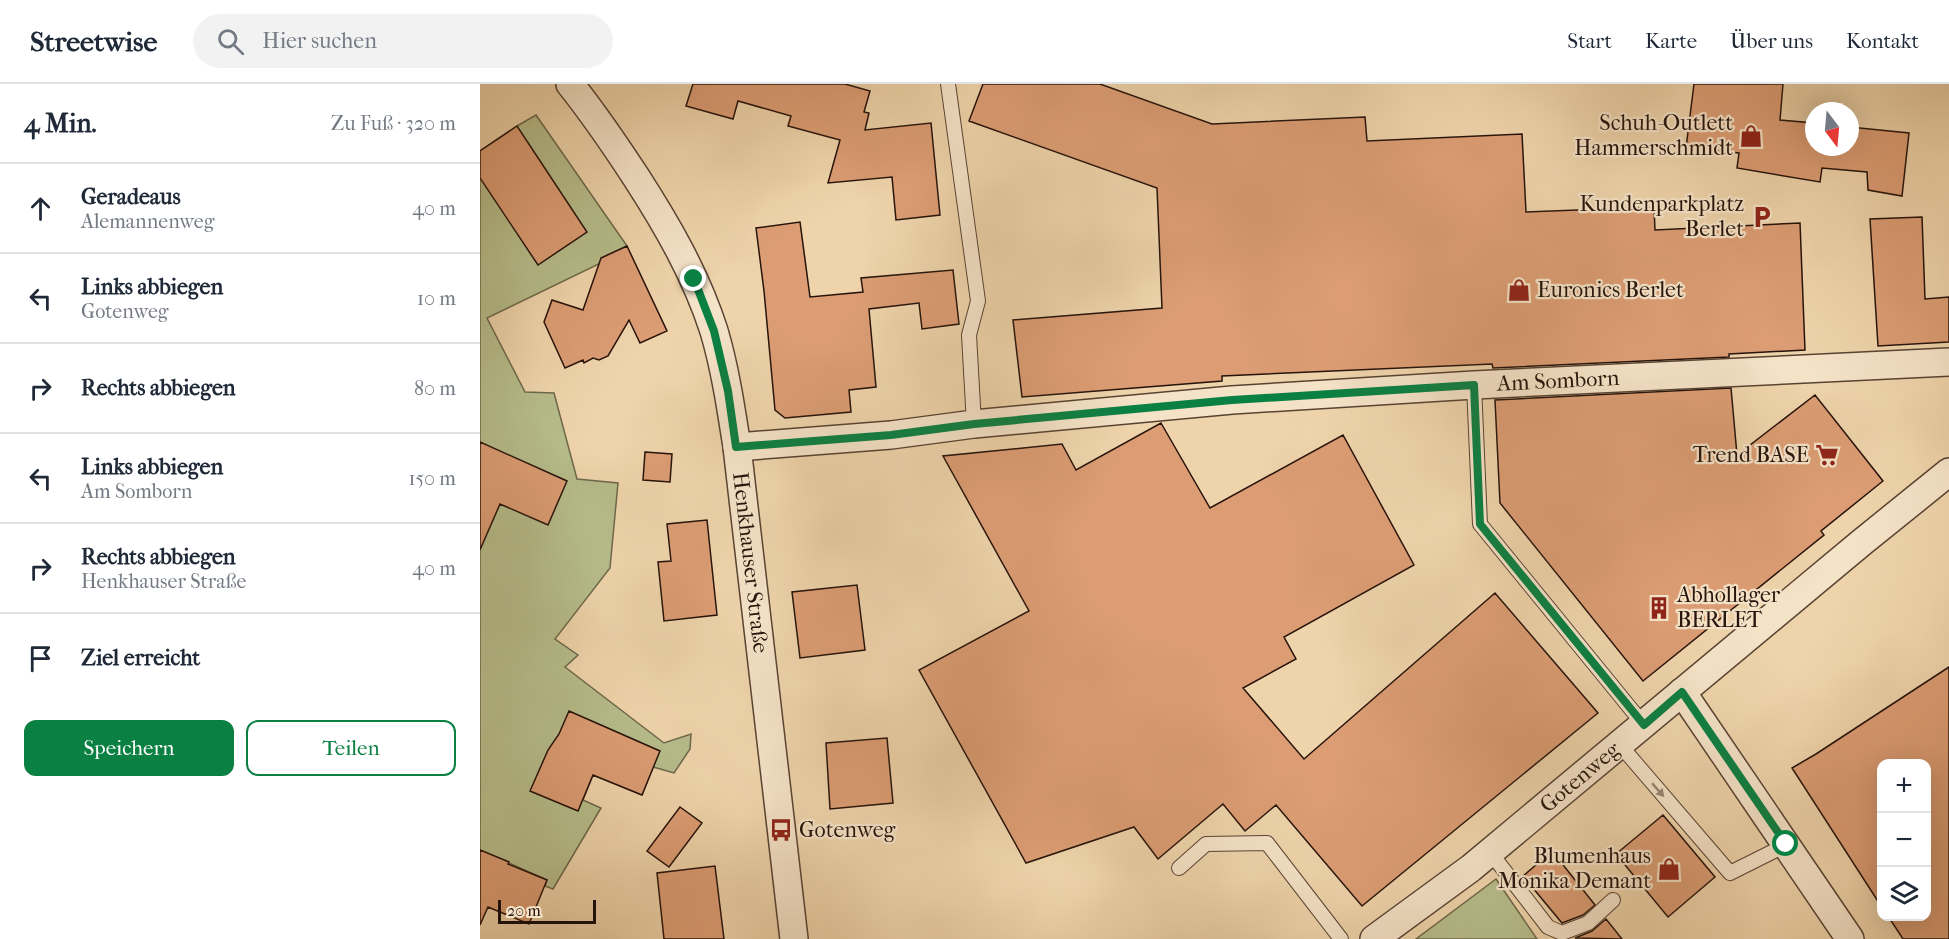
<!DOCTYPE html>
<html lang="de">
<head>
<meta charset="utf-8">
<style>
  :root { --surface:#fff; --page:#f2f2f3; --text:#1f2937; --muted:#747a83; --line:#e0e1e3; --accent:#0b8043 }
  body { margin:0; font-family:"IM FELL French Canon",serif; background:var(--page); color:var(--text) }
  .controls { position:absolute; right:18px; bottom:18px; display:grid; overflow:hidden; border-radius:12px; box-shadow:0 6px 24px #0002 }
  .controls button { width:54px; height:54px; display:grid; place-items:center; padding:0; border:0; border-bottom:2px solid var(--line); background:var(--surface); color:var(--text); font:30px sans-serif }
  .compass { position:absolute; left:1325px; top:18px; width:54px; height:54px; border-radius:50%; background:var(--surface); box-shadow:0 6px 24px #0002; rotate:164deg }
  .scale { position:absolute; left:18px; bottom:15px; width:98px; box-sizing:border-box; padding-left:6px; border:3px solid #26130b; border-top:0; font-size:16px; line-height:21px; white-space:nowrap; color:#26130b; -webkit-text-stroke:4px #f5e3c8; paint-order:stroke }
  .stop { position:absolute; width:18px; height:18px; margin:-14px; border:4px solid #0b8043; border-radius:50%; background:#fff }
  .stop.end { background:#0b8043; border-color:#fff; box-shadow:0 2px 6px #0008 }
  .list { margin:0; padding:0; list-style:none }
  h2 { display:flex; justify-content:space-between; align-items:center; height:78px; margin:0; padding:0 24px; font-size:26px }
  h2 small { font-size:20px; font-weight:400; color:var(--muted) }
  .list li { display:grid; grid-template-columns:39px 1fr auto; gap:18px; align-items:center; box-sizing:border-box; height:90px; padding:0 24px; border-top:2px solid var(--line) }
  .list b { display:block; font-size:22px; white-space:nowrap }
  .list p { margin:0; font-size:20px; white-space:nowrap; color:var(--muted) }
  .list em { font-size:20px; font-style:normal; color:var(--muted) }
  .actions { display:flex; gap:12px; padding:18px 24px }
  .actions a { flex:1; padding:14px 0; border:2px solid var(--accent); border-radius:12px; text-align:center; font-size:21px; color:var(--accent) }
  .actions .main { background:var(--accent); color:#fff }
  .icon { flex:none; width:33px; height:33px; fill:none; stroke:currentColor; stroke-width:2; stroke-linecap:round; stroke-linejoin:round }
  .map { position:relative; flex:none; width:1469px; height:855px; overflow:hidden }
  header { display:flex; align-items:center; gap:36px; box-sizing:border-box; height:84px; padding:0 30px; background:var(--surface); border-bottom:2px solid var(--line) }
  header strong { font-size:28px }
  nav { display:flex; gap:33px; margin-inline-start:auto; font-size:21px }
  .search { width:420px; height:54px; background:var(--page); display:flex; align-items:center; gap:15px; box-sizing:border-box; padding:0 21px; border-radius:33px; color:var(--muted); font-size:22px }
  main { display:flex }
  aside { flex:1; background:var(--surface) }
  .map>svg:first-child { display:block }
  .green { fill:#b6bd8b; stroke:#6e684b; stroke-width:1.5 }
  .building { fill:#dc9d74; stroke:#26130b; stroke-width:1.5 }
  .lines { fill:none; stroke-linecap:round; stroke-linejoin:round }
  .lane-casing { stroke:#584333; stroke-width:16 }
  .street-casing { stroke:#584333; stroke-width:30 }
  .lane { stroke:#f5e3c8; stroke-width:14 }
  .street { stroke:#f5e3c8; stroke-width:27 }
  .oneway { fill:#988573 }
  .route { stroke:#0b8043; stroke-width:8 }
  .labels { text-anchor:middle; dominant-baseline:central; stroke-width:4.5; stroke-linejoin:round; paint-order:stroke }
  .poi-label { font-size:22px; fill:#26130b; stroke:#f5e3c8; text-anchor:end }
  .street-label { font-size:22px; fill:#26130b; stroke:#f5e3c8 }
</style>
</head>
<body>
<header>
<strong>Streetwise</strong>
<div class="search"><svg class="icon" aria-label="search" viewBox="0 0 24 24"><circle cx="10" cy="10" r="6"/><path d="M15 15l6 6"/></svg>Hier suchen</div>
<nav><a>Start</a><a>Karte</a><a>Über uns</a><a>Kontakt</a></nav>
</header>
<main>
<aside>
<h2>4 Min.<small>Zu Fuß · 320 m</small></h2>
<ul class="list">
<li><svg class="icon" aria-label="ahead" viewBox="0 0 24 24"><path d="M12 20V5M6 11l6-6 6 6"/></svg><div><b>Geradeaus</b><p>Alemannenweg</p></div><em>40 m</em></li>
<li><svg class="icon" aria-label="left" viewBox="0 0 24 24"><path d="M17 20v-9H6M10 6l-5 5 5 5"/></svg><div><b>Links abbiegen</b><p>Gotenweg</p></div><em>10 m</em></li>
<li><svg class="icon" aria-label="right" viewBox="0 0 24 24"><path d="M7 20v-9h11M14 6l5 5-5 5"/></svg><div><b>Rechts abbiegen</b></div><em>80 m</em></li>
<li><svg class="icon" aria-label="left" viewBox="0 0 24 24"><path d="M17 20v-9H6M10 6l-5 5 5 5"/></svg><div><b>Links abbiegen</b><p>Am Somborn</p></div><em>150 m</em></li>
<li><svg class="icon" aria-label="right" viewBox="0 0 24 24"><path d="M7 20v-9h11M14 6l5 5-5 5"/></svg><div><b>Rechts abbiegen</b><p>Henkhauser Straße</p></div><em>40 m</em></li>
<li><svg class="icon" aria-label="arrive" viewBox="0 0 24 24"><path d="M6 21V4h12l-3 4 3 4H6"/></svg><div><b>Ziel erreicht</b></div></li>
</ul>
<div class="actions"><a class="main">Speichern</a><a>Teilen</a></div>
</aside>
<div class="map">
<svg width="1469" height="855" viewBox="0 0 1469 855">
  <rect width="100%" height="100%" fill="#efd4ab"/>
  <filter id="stains"><feTurbulence type="fractalNoise" baseFrequency=".00333" numOctaves="4"/><feColorMatrix values="0 0 0 0 .2 0 0 0 0 .09 0 0 0 0 .02 0 0 0 .5 -.17"/></filter>
  <radialGradient id="worn" r=".72"><stop offset=".6" stop-color="#630" stop-opacity="0"/><stop offset="1" stop-color="#630" stop-opacity=".3"/></radialGradient>
  <path class="green" d="M 56,31 L 147,162 L 121,174 L 123,178 L 7,234 L 45,308 L 74,309 L 97,395 L 138,399 L 130,484 L 75,555 L 98,571 L 85,583 L 184,659 L 211,650 L 210,665 L 194,689 L 173,683 L 162,711 L 113,691 L 103,716 L 121,724 L 73,805 L 65,802 L 67,796 L 0,766 L 0,67 L 37,42 Z
    M 1016,795 L 1057,855 L 936,855 Z"/>
  <path class="building" d="M 213,0 L 365,0 L 390,7 L 384,28 L 389,29 L 385,46 L 451,39 L 460,131 L 416,136 L 412,93 L 348,99 L 360,56 L 308,42 L 311,32 L 258,17 L 253,35 L 206,22 Z
    M 503,0 L 620,0 L 732,40 L 885,33 L 887,57 L 1042,50 L 1046,128 L 1174,123 L 1175,146 L 1320,139 L 1325,266 L 1249,270 L 1249,273 L 1013,284 L 1012,280 L 742,292 L 742,297 L 542,313 L 533,236 L 682,224 L 677,104 L 489,37 Z
    M 1214,0 L 1303,0 L 1300,36 L 1334,39 L 1334,63 L 1370,63 L 1370,43 L 1429,49 L 1422,112 L 1388,106 L 1387,88 L 1342,84 L 1340,98 L 1257,84 L 1259,69 L 1206,64 Z
    M 37,42 L 107,148 L 58,181 L 0,94 L 0,67 Z
    M 1442,133 L 1445,215 L 1469,213 L 1469,258 L 1398,262 L 1390,135 Z
    M 320,138 L 330,213 L 383,208 L 381,194 L 473,186 L 479,240 L 442,245 L 439,219 L 389,225 L 396,303 L 369,306 L 371,328 L 305,334 L 295,326 L 284,207 L 276,144 Z
    M 147,162 L 187,247 L 160,259 L 149,236 L 128,272 L 119,276 L 113,274 L 104,279 L 103,276 L 85,284 L 64,238 L 72,216 L 103,226 L 121,174 Z
    M 1251,304 L 1257,371 L 1335,311 L 1403,397 L 1341,447 L 1344,451 L 1163,597 L 1020,419 L 1015,316 Z
    M 681,339 L 730,424 L 863,351 L 934,481 L 804,553 L 816,575 L 763,604 L 824,675 L 1015,509 L 1118,629 L 882,822 L 796,721 L 765,747 L 743,720 L 678,775 L 654,743 L 546,779 L 439,586 L 549,527 L 463,372 L 582,360 L 596,386 Z
    M 0,358 L 87,397 L 68,441 L 20,420 L 0,466 Z
    M 165,368 L 192,370 L 190,398 L 163,396 Z
    M 227,436 L 237,531 L 184,537 L 178,478 L 191,477 L 187,440 Z
    M 377,501 L 385,566 L 320,574 L 312,508 Z
    M 1469,583 L 1469,855 L 1423,855 L 1408,832 L 1446,832 L 1446,680 L 1401,680 L 1401,822 L 1312,684 L 1336,670 Z
    M 89,627 L 180,667 L 162,711 L 113,691 L 98,727 L 50,707 L 68,666 L 79,650 Z
    M 407,654 L 413,719 L 350,725 L 346,659 Z
    M 200,723 L 222,739 L 189,783 L 167,767 Z
    M 1183,731 L 1235,793 L 1188,833 L 1136,770 Z
    M 0,766 L 29,778 L 28,780 L 67,796 L 49,840 L 8,823 L 0,841 Z
    M 1072,767 L 1115,821 L 1103,831 L 1082,839 L 1043,792 Z
    M 235,782 L 244,855 L 184,855 L 177,789 Z
    M 1126,835 L 1142,855 L 1095,854 L 1112,847 Z"/>
  <g class="lines">
    <g class="lane-casing">
      <path id="lane" d="M 468,0 L 498,217 L 489,251 L 494,340
        M 994,301 L 1000,440 L 1164,641
        M 1140,661 L 1250,789 L 1306,761
        M 1010,768 L 1068,843 L 1082,849 L 1108,839 L 1133,816
        M 699,784 L 726,760 L 787,759 L 861,855"/>
    </g>
    <g class="street-casing">
      <g id="street">
        <path id="s1" d="M 90,0 C 114,30 135,61 156,93 C 187,141 216,191 234,247 C 245,284 251,324 257,363 L 314,855"/>
        <path id="s2" d="M 257,363 L 411,351 L 494,340 L 752,316 L 994,301 L 1469,278"/>
        <path d="M 1202,608 L 1370,855"/>
        <path id="s3" d="M 894,855 L 991,784 L 1381,459 L 1469,388"/>
      </g>
    </g>
    <use href="#lane" class="lane"/>
    <use href="#street" class="street"/>
  </g>
  <defs><path id="oneway-solid" d="M-6-.8H1V-3.2L6.5 0L1 3.2V.8H-6Z" transform="scale(1.5)"/></defs>
  <use class="oneway" href="#oneway-solid" transform="translate(1178 706) rotate(49)"/>
  <g class="lines">
    <path class="route" d="M 214,195 L 234,247 L 248,307 L 256,363 L 411,351 L 494,340 L 752,316 L 994,301 L 1000,440 L 1164,641 L 1202,608 L 1306,760"/>
  </g>
  <defs>
    <g id="shop-bare" transform="scale(1.8)"><path d="M-5-2.5h2.3a2.7 3.5 0 0 1 5.4 0H5L5.5 6h-11ZM-1.5-2.5h3a1.5 2.3 0 0 0-3 0Z" fill="#8f2418" stroke="#f5e3c8" stroke-width="2.5" paint-order="stroke"/></g>
    <g id="parking-bare" transform="scale(1.8)"><path d="M-3.5-5.5H1a3.5 3.5 0 0 1 0 7H-1V5.5H-3.5ZM-1-3.4V-.6H.8a1.4 1.4 0 0 0 0-2.8Z" fill="#8f2418" stroke="#f5e3c8" stroke-width="2.5" paint-order="stroke"/></g>
    <g id="supermarket-bare" transform="scale(1.8)"><path d="M-6-5.5h2.5l.6 2H6L4.5 2H-2.5L-4.4-4H-6ZM-1.5 3.2a1.3 1.3 0 1 0 .1 0ZM3 3.2a1.3 1.3 0 1 0 .1 0Z" fill="#8f2418" stroke="#f5e3c8" stroke-width="2.5" paint-order="stroke"/></g>
    <g id="building-bare" transform="scale(1.8)"><path d="M-4-6H4V6H1V3H-1V6H-4ZM-2.5-4.3h1.7v1.8h-1.7ZM.8-4.3h1.7v1.8H.8ZM-2.5-1h1.7V.8h-1.7ZM.8-1h1.7V.8H.8Z" fill="#8f2418" stroke="#f5e3c8" stroke-width="2.5" paint-order="stroke"/></g>
    <g id="bus-bare" transform="scale(1.8)"><path d="M-5-6H5V4H4V6H2V4H-2V6H-4V4H-5ZM-3.5-4V0h7V-4ZM-3.5 1.2v1.5H-2V1.2ZM2 1.2v1.5H3.5V1.2Z" fill="#8f2418" stroke="#f5e3c8" stroke-width="2.5" paint-order="stroke"/></g>
  </defs>
  <g fill-rule="evenodd">
    <use href="#shop-bare" x="1271" y="52"/>
    <use href="#parking-bare" x="1282" y="133"/>
    <use href="#shop-bare" x="1039" y="206"/>
    <use href="#supermarket-bare" x="1347" y="371"/>
    <use href="#building-bare" x="1179" y="524"/>
    <use href="#bus-bare" x="301" y="746"/>
    <use href="#shop-bare" x="1189" y="785"/>
  </g>
  <g class="labels">
    <g class="poi-label">
      <text x="1253" y="39">Schuh-Outlett<tspan x="1253" dy="25">Hammerschmidt</tspan></text>
      <text x="1264" y="120">Kundenparkplatz<tspan x="1264" dy="25">Berlet</tspan></text>
      <text x="1057" y="206" text-anchor="start">Euronics Berlet</text>
      <text x="1329" y="371">Trend BASE</text>
      <text x="1197" y="511" text-anchor="start">Abhollager<tspan x="1197" dy="25">BERLET</tspan></text>
      <text x="319" y="746" text-anchor="start">Gotenweg</text>
      <text x="1171" y="772">Blumenhaus<tspan x="1171" dy="25">Monika Demant</tspan></text>
    </g>
    <g class="street-label">
      <text stroke="none"><textPath href="#s2" startOffset="824">Am Somborn</textPath></text>
      <text stroke="none"><textPath href="#s1" startOffset="522">Henkhauser Straße</textPath></text>
      <text stroke="none"><textPath href="#s3" startOffset="262">Gotenweg</textPath></text>
    </g>
  </g>
  <rect width="100%" height="100%" filter="url(#stains)"/>
  <rect width="100%" height="100%" fill="url(#worn)"/>
</svg>
<div class="controls">
<button>+</button>
<button>−</button>
<button><svg class="icon" aria-label="layers" viewBox="0 0 24 24"><path d="M12 4l9 5-9 5-9-5zM3 14l9 5 9-5"/></svg></button>
</div>
<svg class="compass" viewBox="-18 -18 36 36"><path d="M0-13l5 13h-10z" fill="#e53935"/><path d="M0 13l5-13h-10z" fill="#747a83"/></svg>
<div class="scale">20 m</div>
<div class="stop" style="left:1306px;top:760px"></div>
<div class="stop end" style="left:214px;top:195px"></div>
</div>
</main>
</body>
</html>
